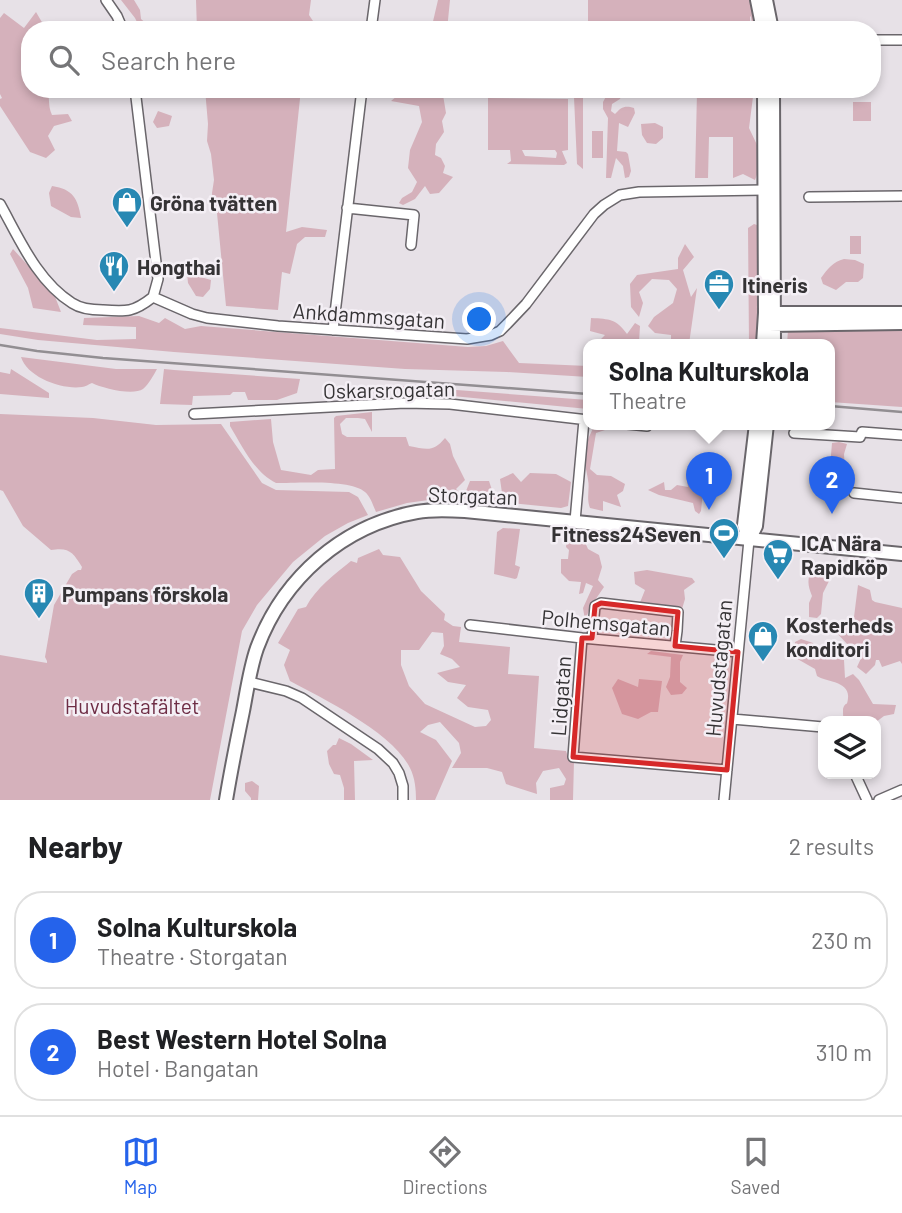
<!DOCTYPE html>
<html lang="en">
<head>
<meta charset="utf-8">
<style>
  :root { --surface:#fff; --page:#f2f2f2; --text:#202124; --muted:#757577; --line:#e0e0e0; --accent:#2563eb }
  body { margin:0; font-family:Barlow,sans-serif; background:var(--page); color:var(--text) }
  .controls { position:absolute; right:21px; bottom:21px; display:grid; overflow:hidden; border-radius:14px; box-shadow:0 4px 10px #0003 }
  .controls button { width:63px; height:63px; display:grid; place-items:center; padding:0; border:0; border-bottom:2px solid var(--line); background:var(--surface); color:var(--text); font:35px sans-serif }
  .you { position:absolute; left:480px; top:320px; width:24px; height:24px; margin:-18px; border:5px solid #fff; border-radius:50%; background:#1a73e8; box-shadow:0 0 0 10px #1a73e833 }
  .badge { display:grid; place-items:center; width:46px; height:46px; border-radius:50%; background:var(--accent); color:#fff; font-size:23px; font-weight:700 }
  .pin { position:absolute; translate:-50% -58px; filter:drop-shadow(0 2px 4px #0008) }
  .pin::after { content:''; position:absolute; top:37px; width:24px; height:21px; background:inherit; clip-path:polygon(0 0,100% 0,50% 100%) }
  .popup { position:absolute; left:583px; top:339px; width:252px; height:91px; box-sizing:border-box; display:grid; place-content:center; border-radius:14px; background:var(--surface); filter:drop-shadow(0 2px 5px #0005); font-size:23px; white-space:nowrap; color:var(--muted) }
  .popup b { font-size:26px; color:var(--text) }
  .popup::after { content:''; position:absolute; left:50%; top:100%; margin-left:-14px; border:14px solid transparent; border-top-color:var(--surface) }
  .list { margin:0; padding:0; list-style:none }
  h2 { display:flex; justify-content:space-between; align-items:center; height:91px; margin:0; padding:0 28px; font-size:30px }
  h2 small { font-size:23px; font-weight:400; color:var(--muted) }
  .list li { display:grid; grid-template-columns:46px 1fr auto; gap:21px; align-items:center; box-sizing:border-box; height:98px; margin:0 14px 14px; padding:0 14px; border:2px solid var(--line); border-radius:28px }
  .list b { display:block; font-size:26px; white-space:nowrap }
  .list p { margin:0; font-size:23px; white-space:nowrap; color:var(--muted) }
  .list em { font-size:23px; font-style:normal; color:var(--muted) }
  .icon { flex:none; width:38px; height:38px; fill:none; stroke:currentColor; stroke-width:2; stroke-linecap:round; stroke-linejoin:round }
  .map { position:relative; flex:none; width:902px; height:800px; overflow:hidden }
  .search { position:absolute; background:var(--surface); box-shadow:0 4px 10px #0003; left:21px; right:21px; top:21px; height:77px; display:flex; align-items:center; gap:18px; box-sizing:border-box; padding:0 24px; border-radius:28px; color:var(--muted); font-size:26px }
  .sheet { height:315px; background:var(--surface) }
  nav { display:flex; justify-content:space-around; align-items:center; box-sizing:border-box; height:98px; border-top:2px solid var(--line); background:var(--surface); font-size:19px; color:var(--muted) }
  nav a { display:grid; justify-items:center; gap:4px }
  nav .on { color:var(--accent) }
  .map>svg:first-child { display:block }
  .green { fill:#d5b1bb; fill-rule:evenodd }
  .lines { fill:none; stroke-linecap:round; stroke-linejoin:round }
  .street-casing { stroke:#6a666b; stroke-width:12 }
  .secondary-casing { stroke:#6a666b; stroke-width:16 }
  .street { stroke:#fff; stroke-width:9 }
  .secondary { stroke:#fff; stroke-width:12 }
  .rail { stroke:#928e92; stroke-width:2.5 }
  .marked { fill:#d62828; fill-opacity:0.2; stroke:#d62828; stroke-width:5; stroke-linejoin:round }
  .labels { text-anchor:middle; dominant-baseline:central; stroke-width:5; stroke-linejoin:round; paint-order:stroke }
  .poi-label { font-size:21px; font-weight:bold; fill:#353335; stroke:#f4eff5; text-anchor:start }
  .street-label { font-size:21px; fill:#353335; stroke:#f4eff5 }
  .park-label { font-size:21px; fill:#6e2d45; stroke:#f4eff5 }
</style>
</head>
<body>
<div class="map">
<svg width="902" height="800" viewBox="0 0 902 800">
  <rect width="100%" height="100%" fill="#e7e1e7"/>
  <path class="green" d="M 121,0 L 134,0 L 140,10 L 141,19 L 154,30 L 141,30 L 135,18 Z
    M 196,0 L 311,0 L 309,15 L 319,30 L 197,30 Z
    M 438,0 L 450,0 L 447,30 L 431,30 Z
    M 588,0 L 753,0 L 760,30 L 753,30 L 751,17 L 750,16 L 750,30 L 588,30 Z
    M 36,12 L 43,24 L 42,30 L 30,30 L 30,35 L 24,37 L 30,50 L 30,89 L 46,89 C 51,97 47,104 52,115 L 68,114 L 72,121 L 54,126 L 48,136 L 55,150 L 46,158 L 30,152 L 0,106 L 0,99 L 2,98 L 0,94 L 0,18 L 4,13 L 24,28 Z
    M 205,89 L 301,89 L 286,232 L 302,227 L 327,230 L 325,237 L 305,237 L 297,244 L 290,274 L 282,272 L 278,310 L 226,306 L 217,213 L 213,208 L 212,193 L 214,180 L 211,154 L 207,141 L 208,124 Z
    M 422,89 L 442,89 L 446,113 L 442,121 L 444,132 L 436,144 L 435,155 L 441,158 L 445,166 L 443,173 L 453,177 L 439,193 L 430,194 L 425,186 L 415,199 L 403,205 L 399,203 L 402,198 L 412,192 L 417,182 L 408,168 L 410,150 L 422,122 L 419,106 L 391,101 L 397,96 L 421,93 Z
    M 695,89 L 754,89 L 749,128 L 759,149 L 759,169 L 755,180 L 743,174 L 733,178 L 733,137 L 709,137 L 708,178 L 695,178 L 697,92 Z
    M 512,90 L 580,91 L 583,95 L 583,169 L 577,164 L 574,97 L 515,97 Z
    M 617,90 L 623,92 L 620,99 L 612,104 L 611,111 L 615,114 C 621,107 625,105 634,108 L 635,113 L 628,127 L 619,123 L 617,151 L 626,152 L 628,154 L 631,171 L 629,177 L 625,178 L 623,166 L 616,158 L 611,178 L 606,178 L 608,118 L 603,109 L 603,102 L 609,91 Z
    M 488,98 L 568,99 L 568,150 L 562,151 L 567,163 L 564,165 L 507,164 L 511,161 L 510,150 L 488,150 ZM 522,150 L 555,150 L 557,153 L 556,158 L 525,156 Z
    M 853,102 L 871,102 L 871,121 L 853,121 Z
    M 158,111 L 172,116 L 169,126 L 157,128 L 153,122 Z
    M 655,123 L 663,127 L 663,138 L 656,144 L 647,143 L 642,135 L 641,124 Z
    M 592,131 L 603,131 L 603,158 L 592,158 Z
    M 52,186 C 73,189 78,199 81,218 L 71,217 L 51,206 L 49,193 Z
    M 754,224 L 760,226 L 759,344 L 749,344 L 748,228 Z
    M 850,236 L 861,236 L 861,254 L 850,254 Z
    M 685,244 L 694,257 L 683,270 L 691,297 L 697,288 L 689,344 L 671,344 L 671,335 L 655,333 L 648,326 L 654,317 L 673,303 L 677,289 L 669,280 L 652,279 L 639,292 L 643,303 L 639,317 L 631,307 L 630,284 L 637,275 L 678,269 L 678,258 Z
    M 13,249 L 54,294 L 61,312 L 33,308 L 28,288 L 10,254 Z
    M 844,259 L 855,260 L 864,264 L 863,278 L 858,282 L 846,282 L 836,290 L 823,284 L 821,278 C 828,268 833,262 844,259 Z
    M 187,273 L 211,280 L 210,289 L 203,297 L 196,296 L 188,283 Z
    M 139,316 L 159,323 L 165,318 L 185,329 L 201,326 L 468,347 L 486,346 L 503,341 L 519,363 L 588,366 L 588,377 L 507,372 L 405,369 L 174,352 L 38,340 L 0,334 L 0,328 L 97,340 L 136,339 L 136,327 L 83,325 L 84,318 Z
    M 591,318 C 610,319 616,319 627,334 L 635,323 L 640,326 L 639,342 L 641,344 L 599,344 L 599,341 L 605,335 L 590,331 Z
    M 902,329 L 902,407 L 830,402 L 830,344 L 787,344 L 788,330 Z
    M 21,357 L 116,369 L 157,369 C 153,376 149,384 143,389 C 133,396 102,388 92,383 C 89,384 85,387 82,387 C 62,390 27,377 21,357 Z
    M 11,369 L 49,393 L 49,398 L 0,394 L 0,372 L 10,374 Z
    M 164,369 L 174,370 L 300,379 L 297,393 L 277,400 L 248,400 L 245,392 L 233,392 L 230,395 L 193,396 L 192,405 L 160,404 Z
    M 403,386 L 588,400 L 588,409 L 400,391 Z
    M 372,412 L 372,432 L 365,419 L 358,418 L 346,418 L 340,424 L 342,434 L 347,437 L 406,437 L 409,446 C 426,449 433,453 445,438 L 450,444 L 453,456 L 465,480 L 456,489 L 460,493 L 466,491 L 470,481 L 489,481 L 493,493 L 502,493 L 500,479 L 513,473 L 521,482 L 530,473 L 556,474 L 571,482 L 568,506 L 561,508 L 450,497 L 407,503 L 376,512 C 373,505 370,496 365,492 C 351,479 296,483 276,483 C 254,472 242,446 230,426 L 230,422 L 271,419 L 273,442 L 281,470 L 311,475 L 318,470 L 335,469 L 334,418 L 336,416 Z
    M 0,414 L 93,418 L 156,425 L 221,424 L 262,483 L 276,490 L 349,492 L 358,497 L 368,515 L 348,523 L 325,536 L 293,562 L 257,605 L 242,631 L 210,800 L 0,800 L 0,655 L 47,663 L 47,661 L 45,657 L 54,605 L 72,574 L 78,570 L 81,570 L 82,567 C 73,552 69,547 51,550 L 23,526 L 3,491 L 0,490 Z
    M 595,424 L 605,430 L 596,433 L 590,469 L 597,475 L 611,476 L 625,484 L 623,491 L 617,495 L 621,507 L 603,501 L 603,511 L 590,508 C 586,498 590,489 588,480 C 587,471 583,460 584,451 C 586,442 591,433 595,424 Z
    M 839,442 L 847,444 L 844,454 L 845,473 C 838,477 834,484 839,491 L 828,491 L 832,443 Z
    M 686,475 L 697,478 L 704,482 L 701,511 L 699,514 L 695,511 L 693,503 L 659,495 L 648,490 L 664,482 L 665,490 L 671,490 L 677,485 L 688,487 Z
    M 503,528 L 520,529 L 515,565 L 520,567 L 517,578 L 515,579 L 494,574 L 497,532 Z
    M 567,540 L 584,540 L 588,549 L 599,555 L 602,567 L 598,580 L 604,587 L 591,606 L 585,620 L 583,608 L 593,586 L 586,583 L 583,593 L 579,594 L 581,582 L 569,581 L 561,573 L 561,559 L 568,559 L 569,550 L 566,547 Z
    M 379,549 L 383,555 L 400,557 L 421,591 L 445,614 L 444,620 L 453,626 L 461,627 L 459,642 L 510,647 L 508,674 L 539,676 L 534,748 L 566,751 L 569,760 L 574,761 L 573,800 L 550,800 L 550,788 L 564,785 L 566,779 L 559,768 L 543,771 L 536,783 L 537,794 L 506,784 L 502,772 L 487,768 L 452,768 L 461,753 L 459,743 L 440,722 L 428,725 L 420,732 L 436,740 L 452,761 L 435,800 L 416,800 C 416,789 415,778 410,768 C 393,733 324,699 290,681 L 284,665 L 290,650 L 278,643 L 298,609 L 306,607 C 316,588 335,574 351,561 L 357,563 L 358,558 ZM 432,632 L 443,633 L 444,646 L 440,654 L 452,659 L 460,667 L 437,673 L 448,682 L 466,685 L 457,698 L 468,707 L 488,710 L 491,720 L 486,726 L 475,727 L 425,704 L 409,686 L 401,665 L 401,650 L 419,650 Z
    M 647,570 L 692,578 L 695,582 L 684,590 L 685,599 L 682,609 L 639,605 L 645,590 L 635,584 L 634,572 Z
    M 811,570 L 833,573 L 823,593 L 821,614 L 817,618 L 809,617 L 809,603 L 812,596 C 808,586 807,581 811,570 Z
    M 858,585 L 870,590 L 872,600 L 875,602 L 902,608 L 902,664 L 900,661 L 882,667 L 879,660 L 876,660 L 875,665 L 866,674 L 857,667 L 862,656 L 859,651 L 848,645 L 835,631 L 839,624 L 853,625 Z
    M 801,639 L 813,643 L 817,654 L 844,660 L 845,678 L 853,674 L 859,680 L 873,704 L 896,705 L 894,714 L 884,716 L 876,722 L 844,721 C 843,719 843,711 843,709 C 846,700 847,708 848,698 C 850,681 826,682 817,676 L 815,669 L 794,657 L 795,642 Z
    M 651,651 L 683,655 L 680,662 L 680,682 L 687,688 L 682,694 L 671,695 L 666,687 L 670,677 L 671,657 L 647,654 Z
    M 618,679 L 638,687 L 639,679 L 662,681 L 658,712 L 651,712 L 638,719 L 622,714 L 612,688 Z
    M 339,738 L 351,744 L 373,760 L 354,761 L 355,800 L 344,800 L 344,788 L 340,775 L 334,774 L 329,764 L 327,751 L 333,745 L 336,745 Z
    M 252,781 L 259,786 L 258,800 L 251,800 L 251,798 L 245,791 L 245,783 Z"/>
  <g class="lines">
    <g class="street-casing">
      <path id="street" d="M 106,0 L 117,16 L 123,30
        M 371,30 L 375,0
        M 872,40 L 902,40
        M 135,89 L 158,279 L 153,297
        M 809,197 L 902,196
        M 0,204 C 19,238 37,281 72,303 C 81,309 93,310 103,310 C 127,312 134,312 153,297
        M 347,208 L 414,215 L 411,245
        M 153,297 L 192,314 L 207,318 L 278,326 L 467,339 L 491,335 L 500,331 L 507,324 L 526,304 L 594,214 L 604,205 L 620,195 L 639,192 L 768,190
        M 333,330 L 362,89
        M 194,414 L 405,403 L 450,404 L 588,420
        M 627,424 L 647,426
        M 794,433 L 860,437 L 862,432 L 902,435
        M 854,493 L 902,498
        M 575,521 L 584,420
        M 470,625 L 582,638 L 738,652
        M 582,638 L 573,757 L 727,770
        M 592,638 L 595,606 L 601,603 L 678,612 L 677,631 L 675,646
        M 249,682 L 286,691 L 302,698 L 378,749 L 393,763 L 399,773 L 403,786 L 403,800
        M 732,719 L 823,727
        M 855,774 L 867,800
        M 724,800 L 749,540
        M 879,800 L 902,790"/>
    </g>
    <g class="secondary-casing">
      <path id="secondary" d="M 757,0 L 763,30
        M 766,0 L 772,30
        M 773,89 L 774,344
        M 769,313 L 902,313
        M 769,325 L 902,323
        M 763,344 L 765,313 L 764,89
        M 749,540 L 756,526 L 767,424
        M 749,540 L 744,525 L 756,424
        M 226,800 C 231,770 237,740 243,711 C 247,690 250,668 257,648 C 283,578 343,525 417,512 C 433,509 449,510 465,511 L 902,554"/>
    </g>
    <use href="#street" class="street"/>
    <use href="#secondary" class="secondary"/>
    <path class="rail" d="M 0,345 L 37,351 L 103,358 L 588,394
      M 830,406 L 902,412"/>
  </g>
  <path class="marked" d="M 601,603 L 678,612 L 675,646 L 738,652 L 727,770 L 573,757 L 582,638 L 592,638 L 595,606 Z"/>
  <defs>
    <g id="shop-pin" transform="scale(1.575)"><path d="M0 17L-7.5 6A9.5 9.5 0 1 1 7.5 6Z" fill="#2788b3" stroke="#f4eff5"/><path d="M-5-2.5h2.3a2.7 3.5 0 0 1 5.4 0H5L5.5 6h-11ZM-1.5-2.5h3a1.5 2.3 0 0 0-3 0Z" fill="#fff"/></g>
    <g id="restaurant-pin" transform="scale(1.575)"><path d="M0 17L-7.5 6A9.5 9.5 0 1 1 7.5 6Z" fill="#2788b3" stroke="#f4eff5"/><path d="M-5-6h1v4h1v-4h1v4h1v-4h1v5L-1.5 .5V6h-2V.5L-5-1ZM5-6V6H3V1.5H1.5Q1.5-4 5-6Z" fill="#fff"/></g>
    <g id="office-pin" transform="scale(1.575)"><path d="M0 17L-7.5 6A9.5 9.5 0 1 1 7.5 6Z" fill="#2788b3" stroke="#f4eff5"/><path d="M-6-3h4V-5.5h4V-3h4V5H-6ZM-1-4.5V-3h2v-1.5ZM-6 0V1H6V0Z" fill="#fff"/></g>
    <g id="stadium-pin" transform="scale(1.575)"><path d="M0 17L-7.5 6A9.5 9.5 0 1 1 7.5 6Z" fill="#2788b3" stroke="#f4eff5"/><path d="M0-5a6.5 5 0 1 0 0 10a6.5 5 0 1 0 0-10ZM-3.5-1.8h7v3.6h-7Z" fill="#fff"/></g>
    <g id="supermarket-pin" transform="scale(1.575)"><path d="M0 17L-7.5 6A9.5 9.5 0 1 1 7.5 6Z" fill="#2788b3" stroke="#f4eff5"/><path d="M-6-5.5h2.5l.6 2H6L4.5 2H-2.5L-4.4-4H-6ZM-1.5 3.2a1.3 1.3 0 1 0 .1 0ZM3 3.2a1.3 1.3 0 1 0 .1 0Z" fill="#fff"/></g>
    <g id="building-pin" transform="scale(1.575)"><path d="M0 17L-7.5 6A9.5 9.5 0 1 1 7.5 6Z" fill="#2788b3" stroke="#f4eff5"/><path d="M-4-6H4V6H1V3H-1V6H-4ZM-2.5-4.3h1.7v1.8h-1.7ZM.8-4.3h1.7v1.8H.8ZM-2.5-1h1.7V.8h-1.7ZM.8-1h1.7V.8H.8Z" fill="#fff"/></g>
  </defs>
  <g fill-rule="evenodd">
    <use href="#shop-pin" x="127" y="202"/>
    <use href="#restaurant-pin" x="114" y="266"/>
    <use href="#office-pin" x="719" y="284"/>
    <use href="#stadium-pin" x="724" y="533"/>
    <use href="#supermarket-pin" x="778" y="554"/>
    <use href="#building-pin" x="39" y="593"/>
    <use href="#shop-pin" x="763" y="636"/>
  </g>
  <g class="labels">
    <g class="poi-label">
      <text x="150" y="202">Gröna tvätten</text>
      <text x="137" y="266">Hongthai</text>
      <text x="742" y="284">Itineris</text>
      <text x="701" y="533" text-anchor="end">Fitness24Seven</text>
      <text x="801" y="542">ICA Nära<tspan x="801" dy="24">Rapidköp</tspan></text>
      <text x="62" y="593">Pumpans förskola</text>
      <text x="786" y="624">Kosterheds<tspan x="786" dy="24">konditori</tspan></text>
    </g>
    <g class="street-label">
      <text transform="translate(369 315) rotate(4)">Ankdammsgatan</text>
      <text transform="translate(389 389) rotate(-1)">Oskarsrogatan</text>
      <text transform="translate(473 495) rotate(2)">Storgatan</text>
      <text transform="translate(606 622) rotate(5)">Polhemsgatan</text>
      <text transform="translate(718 668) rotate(-85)">Huvudstagatan</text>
      <text transform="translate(560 696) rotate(-86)">Lidgatan</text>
    </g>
    <g class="park-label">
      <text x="132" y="705">Huvudstafältet</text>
    </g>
  </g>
</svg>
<div class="controls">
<button><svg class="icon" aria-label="layers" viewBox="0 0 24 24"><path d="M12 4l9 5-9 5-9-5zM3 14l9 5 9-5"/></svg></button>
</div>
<div class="you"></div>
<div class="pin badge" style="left:709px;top:510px">1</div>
<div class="popup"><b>Solna Kulturskola</b>Theatre</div>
<div class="pin badge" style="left:832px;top:514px">2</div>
<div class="search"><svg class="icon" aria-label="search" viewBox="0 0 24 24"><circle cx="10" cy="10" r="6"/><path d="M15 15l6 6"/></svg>Search here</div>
</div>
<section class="sheet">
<h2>Nearby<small>2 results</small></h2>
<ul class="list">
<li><span class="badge">1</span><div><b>Solna Kulturskola</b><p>Theatre · Storgatan</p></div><em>230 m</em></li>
<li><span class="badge">2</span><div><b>Best Western Hotel Solna</b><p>Hotel · Bangatan</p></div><em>310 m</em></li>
</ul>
</section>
<nav>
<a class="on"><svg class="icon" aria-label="map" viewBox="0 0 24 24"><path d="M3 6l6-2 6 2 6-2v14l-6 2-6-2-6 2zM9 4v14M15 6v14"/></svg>Map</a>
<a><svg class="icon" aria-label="directions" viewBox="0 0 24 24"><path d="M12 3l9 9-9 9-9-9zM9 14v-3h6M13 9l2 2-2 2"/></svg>Directions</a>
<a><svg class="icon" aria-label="saved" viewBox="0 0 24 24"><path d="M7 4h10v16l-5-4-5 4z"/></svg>Saved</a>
</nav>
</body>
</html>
